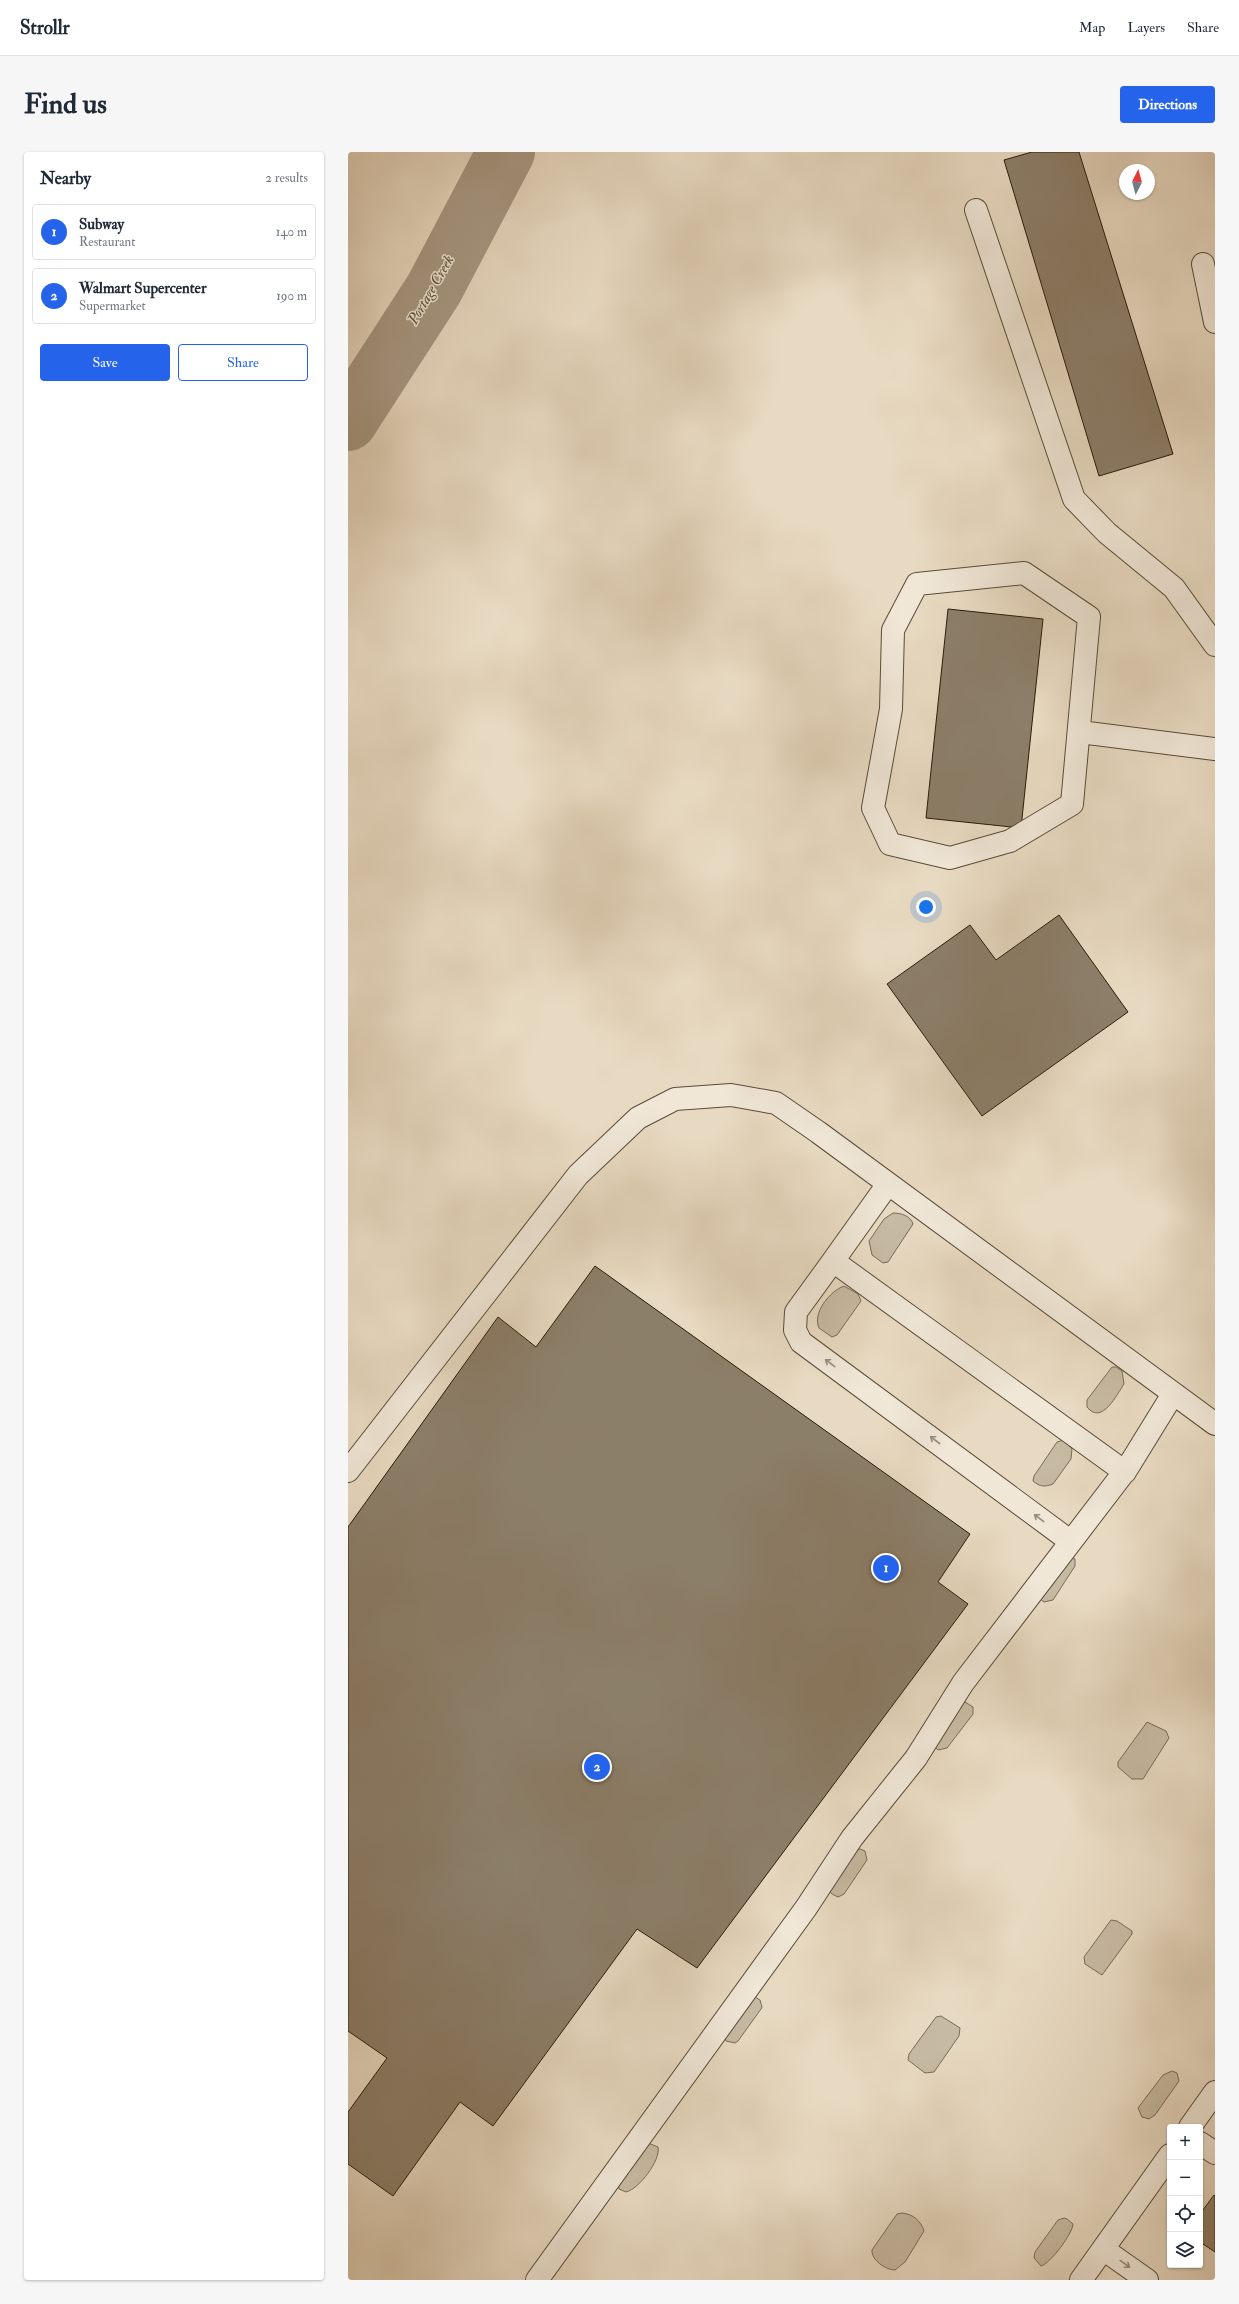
<!DOCTYPE html>
<html lang="en">
<head>
<meta charset="utf-8">
<style>
  :root { --surface:#fff; --page:#f6f6f7; --text:#1f2937; --muted:#747a83; --line:#e0e1e3; --accent:#2563eb }
  body { margin:0; font-family:"IM FELL Double Pica",serif; background:var(--page); color:var(--text) }
  .controls { position:absolute; right:12px; bottom:12px; display:grid; overflow:hidden; border-radius:4px; box-shadow:0 1px 3px #0004 }
  .controls button { width:36px; height:36px; display:grid; place-items:center; padding:0; border:0; border-bottom:1px solid var(--line); background:var(--surface); color:var(--text); font:20px sans-serif }
  .compass { position:absolute; left:771px; top:12px; width:36px; height:36px; border-radius:50%; background:var(--surface); box-shadow:0 1px 3px #0004; rotate:6deg }
  .you { position:absolute; left:578px; top:755px; width:14px; height:14px; margin:-10px; border:3px solid #fff; border-radius:50%; background:#1a73e8; box-shadow:0 0 0 6px #1a73e833 }
  .badge { display:grid; place-items:center; width:26px; height:26px; border-radius:50%; background:var(--accent); color:#fff; font-size:13px; font-weight:700 }
  .pin { position:absolute; translate:-50% -50%; border:2px solid #fff; box-shadow:0 1px 4px #0006 }
  .list { margin:0; padding:0; list-style:none }
  h2 { display:flex; justify-content:space-between; align-items:center; height:52px; margin:0; padding:0 16px; font-size:17px }
  h2 small { font-size:13px; font-weight:400; color:var(--muted) }
  .list li { display:grid; grid-template-columns:26px 1fr auto; gap:12px; align-items:center; box-sizing:border-box; height:56px; margin:0 8px 8px; padding:0 8px; border:1px solid var(--line); border-radius:4px }
  .list b { display:block; font-size:15px; white-space:nowrap }
  .list p { margin:0; font-size:13px; white-space:nowrap; color:var(--muted) }
  .list em { font-size:13px; font-style:normal; color:var(--muted) }
  .actions { display:flex; gap:8px; padding:12px 16px }
  .actions a { flex:1; padding:9px 0; border:1px solid var(--accent); border-radius:4px; text-align:center; font-size:14px; color:var(--accent) }
  .actions .main { background:var(--accent); color:#fff }
  .icon { flex:none; width:22px; height:22px; fill:none; stroke:currentColor; stroke-width:2; stroke-linecap:round; stroke-linejoin:round }
  .map { position:relative; flex:none; width:867px; height:2128px; overflow:hidden; border-radius:4px }
  header { display:flex; align-items:center; gap:24px; box-sizing:border-box; height:56px; padding:0 20px; background:var(--surface); border-bottom:1px solid var(--line) }
  header strong { font-size:19px }
  nav { display:flex; gap:22px; margin-inline-start:auto; font-size:14px }
  .intro { display:flex; align-items:center; justify-content:space-between; box-sizing:border-box; height:96px; padding:0 24px }
  h1 { margin:0; font-size:28px }
  .button { padding:10px 18px; border-radius:4px; background:var(--accent); color:#fff; font-size:14px; font-weight:700 }
  main { display:flex; gap:24px; padding:0 24px }
  aside { flex:1; background:var(--surface); border-radius:4px; box-shadow:0 1px 3px #0004 }
  .map>svg:first-child { display:block }
  .green { fill:#c7baa3; stroke:#786b57 }
  .lines { fill:none; stroke-linecap:round; stroke-linejoin:round }
  .river { stroke:#a79984; stroke-width:58 }
  .building { fill:#8c7f6a; stroke:#281c0b }
  .minor-casing { stroke:#584c39; stroke-width:24 }
  .minor { stroke:#f0e7d7; stroke-width:22 }
  .oneway { stroke:#968c7b }
  .labels { text-anchor:middle; dominant-baseline:central; stroke-width:3; stroke-linejoin:round; paint-order:stroke }
  .water-label { font-size:15px; font-style:italic; fill:#5b4e3b; stroke:#f0e7d7 }
</style>
</head>
<body>
<header>
<strong>Strollr</strong>
<nav><a>Map</a><a>Layers</a><a>Share</a></nav>
</header>
<div class="intro"><h1>Find us</h1><a class="button">Directions</a></div>
<main>
<aside>
<h2>Nearby<small>2 results</small></h2>
<ul class="list">
<li><span class="badge">1</span><div><b>Subway</b><p>Restaurant</p></div><em>140 m</em></li>
<li><span class="badge">2</span><div><b>Walmart Supercenter</b><p>Supermarket</p></div><em>190 m</em></li>
</ul>
<div class="actions"><a class="main">Save</a><a>Share</a></div>
</aside>
<div class="map">
<svg width="867" height="2128" viewBox="0 0 867 2128">
  <rect width="100%" height="100%" fill="#e8dac2"/>
  <filter id="stains"><feTurbulence type="fractalNoise" baseFrequency=".005" numOctaves="4"/><feColorMatrix values="0 0 0 0 .2 0 0 0 0 .09 0 0 0 0 .02 0 0 0 .5 -.17"/></filter>
  <radialGradient id="worn" r=".72"><stop offset=".6" stop-color="#630" stop-opacity="0"/><stop offset="1" stop-color="#630" stop-opacity=".3"/></radialGradient>
  <path class="green" d="M 545,1061 C 553,1061 563,1064 565,1072 L 540,1110 L 535,1111 L 524,1103 L 521,1089 L 536,1067 Z
    M 496,1134 L 510,1142 L 513,1149 L 489,1183 L 484,1185 L 471,1176 C 464,1161 482,1139 496,1134 Z
    M 764,1215 L 768,1215 L 774,1219 L 776,1232 C 769,1242 754,1274 739,1255 L 739,1248 Z
    M 716,1288 L 724,1297 L 723,1307 L 705,1332 C 697,1335 692,1335 685,1329 L 686,1324 L 709,1290 Z
    M 722,1405 L 727,1407 L 727,1414 L 705,1448 L 696,1450 L 691,1446 Z
    M 617,1550 L 625,1555 L 625,1562 L 599,1596 L 590,1598 L 587,1595 L 612,1552 Z
    M 799,1570 L 818,1579 L 821,1586 L 795,1627 L 784,1627 L 770,1615 L 770,1610 Z
    M 512,1697 L 517,1699 L 519,1708 L 496,1742 L 490,1745 L 484,1742 L 480,1738 L 508,1698 Z
    M 763,1768 L 769,1769 L 784,1779 L 784,1782 L 754,1823 L 737,1812 L 736,1805 Z
    M 407,1845 L 412,1848 L 414,1855 L 413,1857 L 390,1889 L 387,1891 L 378,1889 L 377,1886 Z
    M 593,1864 L 612,1876 L 611,1884 L 586,1920 L 577,1921 L 560,1908 L 561,1902 L 588,1865 Z
    M 824,1919 L 829,1921 L 831,1929 L 807,1963 L 801,1967 L 794,1965 L 790,1956 L 815,1923 Z
    M 300,1991 L 310,1995 C 313,2008 291,2037 278,2040 L 271,2037 L 270,2029 Z
    M 554,2061 C 565,2062 573,2069 576,2079 L 557,2110 L 547,2118 C 538,2118 523,2108 524,2098 L 549,2062 Z
    M 716,2066 L 719,2067 L 725,2072 C 725,2081 702,2112 693,2114 L 686,2106 L 687,2100 L 710,2068 Z"/>
  <g class="lines">
    <path class="river" d="M 0,270 L 86,137 L 158,0"/>
  </g>
  <path class="building" d="M 684,0 L 731,0 L 825,302 L 751,324 L 656,8 Z
    M 600,457 L 695,467 L 673,676 L 578,666 Z
    M 711,763 L 780,860 L 634,964 L 539,832 L 622,773 L 648,808 Z
    M 247,1114 L 622,1382 L 590,1430 L 620,1452 L 349,1816 L 289,1777 L 145,1974 L 112,1950 L 45,2044 L 0,2012 L 0,1960 L 39,1906 L 0,1879 L 0,1375 L 150,1165 L 188,1195 Z
    M 866,2043 L 867,2044 L 867,2100 L 852,2090 L 852,2062 Z"/>
  <g class="lines">
    <g class="minor-casing">
      <path id="minor" d="M 628,58 L 726,347 L 759,381 L 826,436 L 867,493
        M 855,112 L 867,170
        M 676,421 L 741,465 L 724,652 L 662,689 L 602,706 L 542,692 L 525,656 L 543,557 L 545,478 L 569,432 Z
        M 732,580 L 867,597
        M 540,1032 L 485,1109 L 777,1320
        M 485,1109 L 448,1160 L 447,1178 L 453,1190 L 722,1389
        M 0,1319 L 230,1023 L 290,966 L 327,947 L 383,943 L 428,951 L 470,980 L 867,1272
        M 842,1975 L 867,1940
        M 852,1991 L 867,2001
        M 755,2097 L 799,2128
        M 189,2128 L 458,1756 L 504,1686 L 568,1606 L 615,1531 L 780,1315 L 825,1242
        M 733,2128 L 822,2003"/>
    </g>
    <use href="#minor" class="minor"/>
  </g>
  <defs><path id="oneway-shaft" d="M-6 0H5M1.5-3L5.5 0L1.5 3" fill="none" stroke-width="1.6" stroke-linecap="round" stroke-linejoin="round"/></defs>
  <g class="oneway">
    <use href="#oneway-shaft" transform="translate(482 1211) rotate(-143)"/>
    <use href="#oneway-shaft" transform="translate(587 1288) rotate(-143)"/>
    <use href="#oneway-shaft" transform="translate(691 1366) rotate(-143)"/>
    <use href="#oneway-shaft" transform="translate(777 2112) rotate(36)"/>
  </g>
  <g class="labels">
    <g class="water-label">
      <text transform="translate(83 138) rotate(-60)">Portage Creek</text>
    </g>
  </g>
  <rect width="100%" height="100%" filter="url(#stains)"/>
  <rect width="100%" height="100%" fill="url(#worn)"/>
</svg>
<div class="controls">
<button>+</button>
<button>−</button>
<button><svg class="icon" aria-label="locate" viewBox="0 0 24 24"><circle cx="12" cy="12" r="6"/><path d="M12 2v4M12 18v4M2 12h4M18 12h4"/></svg></button>
<button><svg class="icon" aria-label="layers" viewBox="0 0 24 24"><path d="M12 4l9 5-9 5-9-5zM3 14l9 5 9-5"/></svg></button>
</div>
<svg class="compass" viewBox="-18 -18 36 36"><path d="M0-13l5 13h-10z" fill="#e53935"/><path d="M0 13l5-13h-10z" fill="#747a83"/></svg>
<div class="you"></div>
<div class="pin badge" style="left:538px;top:1416px">1</div>
<div class="pin badge" style="left:249px;top:1615px">2</div>
</div>
</main>
</body>
</html>
